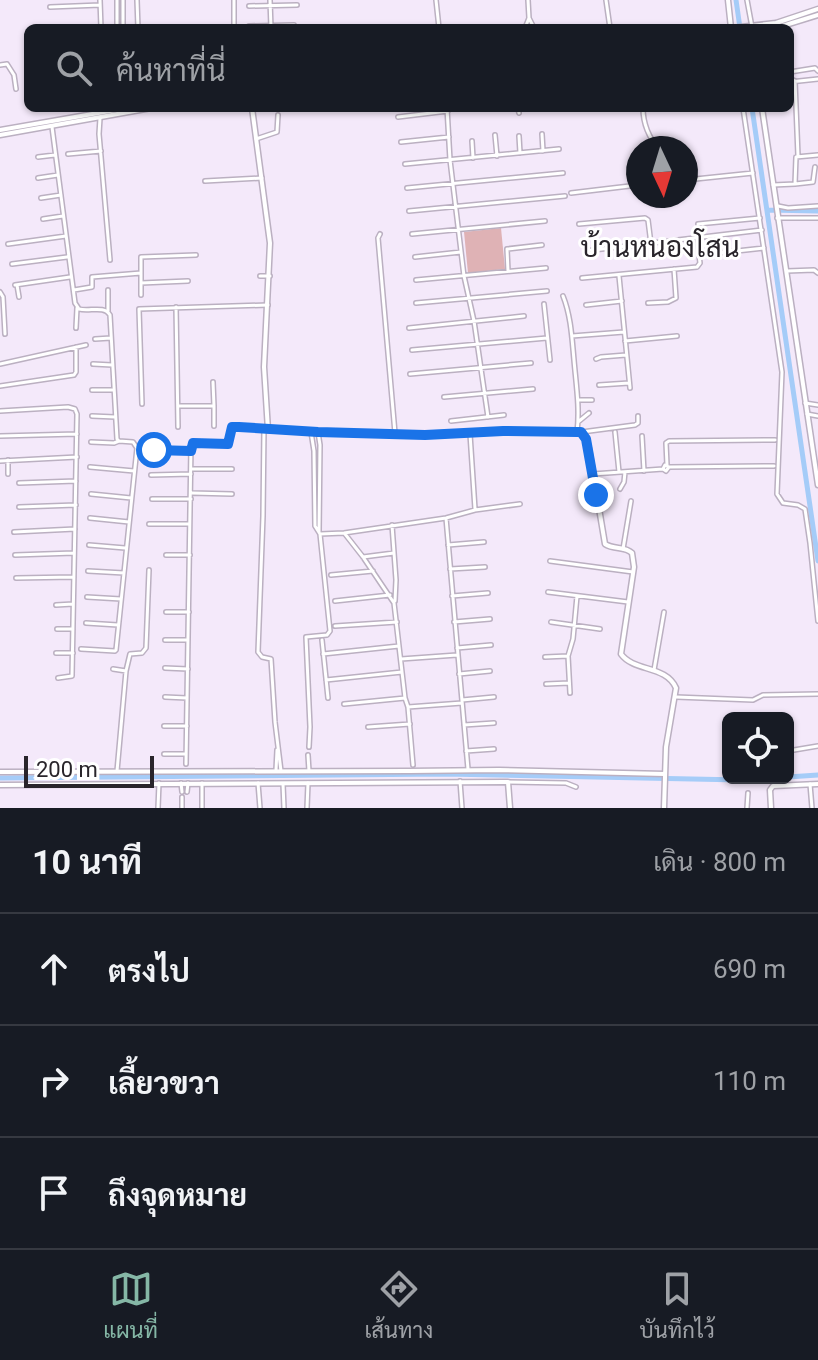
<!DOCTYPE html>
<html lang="th">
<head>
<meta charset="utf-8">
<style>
  :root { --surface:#171b24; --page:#20242c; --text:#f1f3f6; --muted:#9ea1a6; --line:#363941; --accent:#85b7a6 }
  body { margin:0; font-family:Roboto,Sarabun,sans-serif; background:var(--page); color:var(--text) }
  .controls { position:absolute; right:24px; bottom:24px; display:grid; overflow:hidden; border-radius:12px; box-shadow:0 2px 6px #0004 }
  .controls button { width:72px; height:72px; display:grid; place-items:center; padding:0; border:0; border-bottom:2px solid var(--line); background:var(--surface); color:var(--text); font:40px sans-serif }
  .compass { position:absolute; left:626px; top:136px; width:72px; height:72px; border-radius:50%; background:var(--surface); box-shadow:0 2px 6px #0004; rotate:176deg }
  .scale { position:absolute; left:24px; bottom:20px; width:130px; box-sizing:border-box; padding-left:8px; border:4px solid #29252b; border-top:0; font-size:22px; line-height:28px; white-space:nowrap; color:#29252b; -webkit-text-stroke:6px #fff; paint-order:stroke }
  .stop { position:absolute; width:24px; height:24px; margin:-18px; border:6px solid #1a73e8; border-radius:50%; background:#fff }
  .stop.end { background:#1a73e8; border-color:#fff; box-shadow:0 2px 8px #0008 }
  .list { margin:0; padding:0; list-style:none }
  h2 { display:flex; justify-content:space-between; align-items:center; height:104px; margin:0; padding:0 32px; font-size:34px }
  h2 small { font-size:26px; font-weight:400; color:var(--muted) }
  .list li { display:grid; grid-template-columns:52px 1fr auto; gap:24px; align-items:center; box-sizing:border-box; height:112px; padding:0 32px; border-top:2px solid var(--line) }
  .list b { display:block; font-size:30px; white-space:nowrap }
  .list em { font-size:26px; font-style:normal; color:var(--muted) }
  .icon { flex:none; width:44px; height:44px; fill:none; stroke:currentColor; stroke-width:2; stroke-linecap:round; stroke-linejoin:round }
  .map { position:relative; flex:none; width:818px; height:808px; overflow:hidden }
  .search { position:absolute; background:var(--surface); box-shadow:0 2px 6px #0004; left:24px; right:24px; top:24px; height:88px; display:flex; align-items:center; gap:20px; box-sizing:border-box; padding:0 28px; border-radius:12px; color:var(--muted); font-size:30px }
  .sheet { height:440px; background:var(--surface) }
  nav { display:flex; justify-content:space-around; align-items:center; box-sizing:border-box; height:112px; border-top:2px solid var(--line); background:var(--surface); font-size:22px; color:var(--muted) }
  nav a { display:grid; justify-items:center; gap:4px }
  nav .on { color:var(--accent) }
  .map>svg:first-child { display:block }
  .green { fill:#dfb2b5 }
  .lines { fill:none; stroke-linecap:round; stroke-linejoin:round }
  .canal { stroke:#a5ccf8; stroke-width:5 }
  .minor-casing { stroke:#bbb0c1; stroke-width:6 }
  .tertiary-casing { stroke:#bbb0c1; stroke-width:7 }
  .minor { stroke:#fff; stroke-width:3 }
  .tertiary { stroke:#fff; stroke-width:4 }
  .route { stroke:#1a73e8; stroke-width:10 }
  .labels { text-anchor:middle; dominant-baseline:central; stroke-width:6; stroke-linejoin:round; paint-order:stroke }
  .quarter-label { font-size:28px; fill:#29252b; stroke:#fff }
</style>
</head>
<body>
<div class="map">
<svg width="818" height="808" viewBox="0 0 818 808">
  <rect width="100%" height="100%" fill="#f4e9fa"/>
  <path class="green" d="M 501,228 L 505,269 L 468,273 L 464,232 Z"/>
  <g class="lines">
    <path class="canal" d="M 736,0 L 740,28
      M 752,108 L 818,561
      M 768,210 L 818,211
      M 788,777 L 818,775
      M 0,778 L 445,774 L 741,780 L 768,778"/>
    <g class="minor-casing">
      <path id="minor" d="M 100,0 L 101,28
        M 117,0 L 117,28
        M 123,0 L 123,28
        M 137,0 L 138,28
        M 270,0 L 271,28
        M 436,0 L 439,28
        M 606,0 L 610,28
        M 747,0 L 752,27
        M 249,6 L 297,5
        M 50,7 L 100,5
        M 529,18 L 534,28
        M 249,26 L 294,25
        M 93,28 L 101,28
        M 234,28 L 234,0
        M 525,28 L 529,18 L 528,0
        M 0,65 L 7,64 L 14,75 L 16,89
        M 790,82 L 818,79
        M 447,108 L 450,160 L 464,276 L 474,321 L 488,417
        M 518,108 L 519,113
        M 643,108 C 643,123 649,139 659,148
        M 743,108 L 782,372 L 777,494 L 783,503 L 798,505 L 805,509 L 810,543 L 818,621
        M 398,117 L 448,111
        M 100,118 L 99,134 L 110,260
        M 52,127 L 75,303 L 79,309 C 89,312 104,305 110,315 L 117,439 L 119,441 L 133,442 L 137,448 L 116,650 L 115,651 L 81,649
        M 542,134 L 543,151
        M 495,135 L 497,156
        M 519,136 L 520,153
        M 256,139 L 277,132 L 278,115
        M 472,141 L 473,158
        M 401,142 L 449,137
        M 68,154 L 101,151
        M 798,156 L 795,81 L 791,79 L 790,72 L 815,68 L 818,71
        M 38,157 L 55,155
        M 405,164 L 559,149
        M 38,178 L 58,175
        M 686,180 L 753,173
        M 205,181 L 262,178
        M 795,184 L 813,182 L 815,167
        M 773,185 L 795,184 L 796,157 L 818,155
        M 407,188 L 563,173
        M 571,193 L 638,185
        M 41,198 L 61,195
        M 778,206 L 788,208 L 818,206
        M 409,211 L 565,196
        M 777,218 L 818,218
        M 43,219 L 63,216
        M 579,224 L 645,218 L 648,220 L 651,244
        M 698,224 L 760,218
        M 380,234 L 378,238 L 395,433
        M 412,234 L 545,221
        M 8,244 L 66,236
        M 585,251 L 762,230
        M 701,255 L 764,248
        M 415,257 L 461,252
        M 12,264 L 67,257
        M 508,271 L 507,249 L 542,245
        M 787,271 L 814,270 L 818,273
        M 260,276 L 270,276
        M 619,276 L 630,388
        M 582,278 L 697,267 L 700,263 L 697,238
        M 416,280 L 546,268
        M 141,283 L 188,281
        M 15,285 L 70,277
        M 17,285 L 19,297
        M 74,290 L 92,287 L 92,277 L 141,273
        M 0,292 L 3,297 L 5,334
        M 141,295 L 141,257 L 196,255
        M 563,296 C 571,316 572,339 574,360 C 576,384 580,408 577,432
        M 416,303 L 547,291
        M 648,303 L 668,302 L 676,298 L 674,269
        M 544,304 L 550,360
        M 586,305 L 622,301
        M 176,307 L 178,427
        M 108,311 L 108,290
        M 76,328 L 77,308
        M 409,328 L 524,316
        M 572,336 L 624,332
        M 95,339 L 111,338
        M 625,341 L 677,336
        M 412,350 L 547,338
        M 596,359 L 601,357 L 626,355
        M 0,364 L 86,345
        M 93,364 L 112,365
        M 410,374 L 531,363
        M 213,382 L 214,406
        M 599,385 L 629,383
        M 0,386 L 74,375 L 76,372 L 76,347
        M 92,390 L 112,390
        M 444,397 L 533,389
        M 578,400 L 592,400
        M 805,403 L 818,405
        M 142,404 L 139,309 L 268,305
        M 178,406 L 214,406 L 214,426
        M 0,411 L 68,407 L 75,409 L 77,414 L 72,676 L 58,678
        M 807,414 L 818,416
        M 92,416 L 115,417
        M 451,421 L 504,415
        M 578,422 L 589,413
        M 264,429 L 263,516 L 258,652 L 262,657 L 271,659 L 275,722 L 281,771
        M 311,432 L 314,451 L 315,526 L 320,534 L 344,533 L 446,518 L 475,510 L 520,504
        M 318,432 L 320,445 L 319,532
        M 582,432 L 635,425 L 638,423 L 638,416
        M 615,432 L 619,472
        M 470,434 L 475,509
        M 0,436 L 77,434
        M 642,436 L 644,471
        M 91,442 L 114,443 L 119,441
        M 154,450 L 190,451
        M 8,460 L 8,474
        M 0,461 L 77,457
        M 665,465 L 669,467 L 666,471 L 663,469 Z
        M 667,465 L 666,443 L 669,441 L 775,440
        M 90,467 L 134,471
        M 669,467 L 774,466
        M 191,469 L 232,469
        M 593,474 L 663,469
        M 151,475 L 191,474
        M 19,483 L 76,481
        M 620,489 L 624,482 L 625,472
        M 192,493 L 232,494
        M 91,494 L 131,498
        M 152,499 L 191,499
        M 19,507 L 76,505
        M 90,518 L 129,522
        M 446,518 L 468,769
        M 149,524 L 189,524
        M 392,525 L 396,580 L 395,601
        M 14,532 L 75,529
        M 345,534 L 363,557 L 394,603 L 405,698 L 408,707 L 462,703
        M 89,545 L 125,548
        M 448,545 L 484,542
        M 623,549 L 631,501
        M 15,555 L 74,553
        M 166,555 L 190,555
        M 363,557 L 394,553
        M 550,561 L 633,572
        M 450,569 L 485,567
        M 88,571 L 124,573
        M 331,575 L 373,571
        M 16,578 L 74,577
        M 548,592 L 628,602
        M 452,596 L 488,593
        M 87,597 L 121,599
        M 335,601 L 390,595
        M 56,605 L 73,604
        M 166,612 L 189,612
        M 454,622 L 490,619
        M 551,622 L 600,629
        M 86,623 L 118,625
        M 335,626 L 397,622
        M 57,629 L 73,629
        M 165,640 L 188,640
        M 322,640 L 328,698
        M 457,648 L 491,645
        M 56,653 L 73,653
        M 323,654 L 399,646
        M 545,657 L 568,656
        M 401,659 L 457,655
        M 165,668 L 188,669
        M 113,669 L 126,671
        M 654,670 L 664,612
        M 459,674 L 490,671
        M 326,680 L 402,672
        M 546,684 L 569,683
        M 570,693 L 568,656 L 573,639 L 577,596
        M 165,697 L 187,698
        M 676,697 L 753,700 L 763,695 L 818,694
        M 462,700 L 494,697
        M 344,704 L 405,698
        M 408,707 L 413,765
        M 464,725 L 494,723
        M 164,726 L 187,726
        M 368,727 L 410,724
        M 309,747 L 310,727 L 306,637 L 327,635 L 330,631 L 320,534
        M 466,751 L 494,749
        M 788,751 L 818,746
        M 164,754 L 186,754
        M 308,755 L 309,771
        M 186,764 L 191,446 L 193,443 L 228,444 L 232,427 L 250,427 L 268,430
        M 276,770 L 277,750
        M 117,771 L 126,671 L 130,654 L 142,653 L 146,648 L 149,570
        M 460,781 L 462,808
        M 508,782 L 566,783 L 576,787
        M 181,783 L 182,792
        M 202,783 L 202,808
        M 258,783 L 260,808
        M 283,784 L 284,808
        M 810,784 L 812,808
        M 187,792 L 188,783
        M 182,797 L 182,808
        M 158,808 L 159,783
        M 307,808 L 308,783
        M 747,808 L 748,793"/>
    </g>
    <g class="tertiary-casing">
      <path id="tertiary" d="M 728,0 L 731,28
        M 733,28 L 776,23 L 818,9
        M 776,28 L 818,15
        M 252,108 L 270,243 L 264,367 L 268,430 L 425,435 L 503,431 L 577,432 C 586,433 587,442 589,449 L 605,544 C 614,550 625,546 632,553 L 634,567 L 621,654 C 634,672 666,665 676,688 L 666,747 L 664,808
        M 762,108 L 818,485
        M 0,130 L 127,108
        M 0,135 L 151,108
        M 0,772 L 409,771 L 499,770 L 665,774
        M 0,785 L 505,782 L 508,782 L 510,808
        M 771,808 L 770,790 L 773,786 L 818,784"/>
    </g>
    <use href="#minor" class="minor"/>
    <use href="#tertiary" class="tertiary"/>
  </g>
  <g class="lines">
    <path class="route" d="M 154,450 L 191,451 L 193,443 L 228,444 L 232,427 L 239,427 L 318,432 L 425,435 L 503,431 L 577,432 L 581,432 L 586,439 L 596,495"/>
  </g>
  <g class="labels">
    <g class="quarter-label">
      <text x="660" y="247">บ้านหนองโสน</text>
    </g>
  </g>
</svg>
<div class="controls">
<button><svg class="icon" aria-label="locate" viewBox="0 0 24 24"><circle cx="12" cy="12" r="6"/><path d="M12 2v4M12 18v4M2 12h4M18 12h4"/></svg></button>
</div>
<svg class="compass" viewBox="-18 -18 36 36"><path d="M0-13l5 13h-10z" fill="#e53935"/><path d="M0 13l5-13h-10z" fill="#9ea1a6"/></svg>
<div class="scale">200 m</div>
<div class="stop" style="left:154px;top:450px"></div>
<div class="stop end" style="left:596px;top:495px"></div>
<div class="search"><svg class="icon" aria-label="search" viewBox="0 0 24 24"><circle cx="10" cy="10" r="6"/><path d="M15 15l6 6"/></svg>ค้นหาที่นี่</div>
</div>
<section class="sheet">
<h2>10 นาที<small>เดิน · 800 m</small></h2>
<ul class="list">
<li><svg class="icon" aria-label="ahead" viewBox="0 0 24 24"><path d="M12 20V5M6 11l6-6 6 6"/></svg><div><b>ตรงไป</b></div><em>690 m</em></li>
<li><svg class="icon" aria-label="right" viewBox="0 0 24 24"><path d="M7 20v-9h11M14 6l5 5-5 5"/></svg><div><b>เลี้ยวขวา</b></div><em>110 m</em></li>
<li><svg class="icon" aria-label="arrive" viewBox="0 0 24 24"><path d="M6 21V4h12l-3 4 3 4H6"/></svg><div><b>ถึงจุดหมาย</b></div></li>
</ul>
</section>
<nav>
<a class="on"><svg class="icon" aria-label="map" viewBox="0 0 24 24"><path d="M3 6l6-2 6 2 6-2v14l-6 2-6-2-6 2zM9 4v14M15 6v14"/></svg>แผนที่</a>
<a><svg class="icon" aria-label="directions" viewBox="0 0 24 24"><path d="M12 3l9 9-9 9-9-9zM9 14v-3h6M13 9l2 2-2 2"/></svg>เส้นทาง</a>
<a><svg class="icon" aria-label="saved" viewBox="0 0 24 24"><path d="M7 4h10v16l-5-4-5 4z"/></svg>บันทึกไว้</a>
</nav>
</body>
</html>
